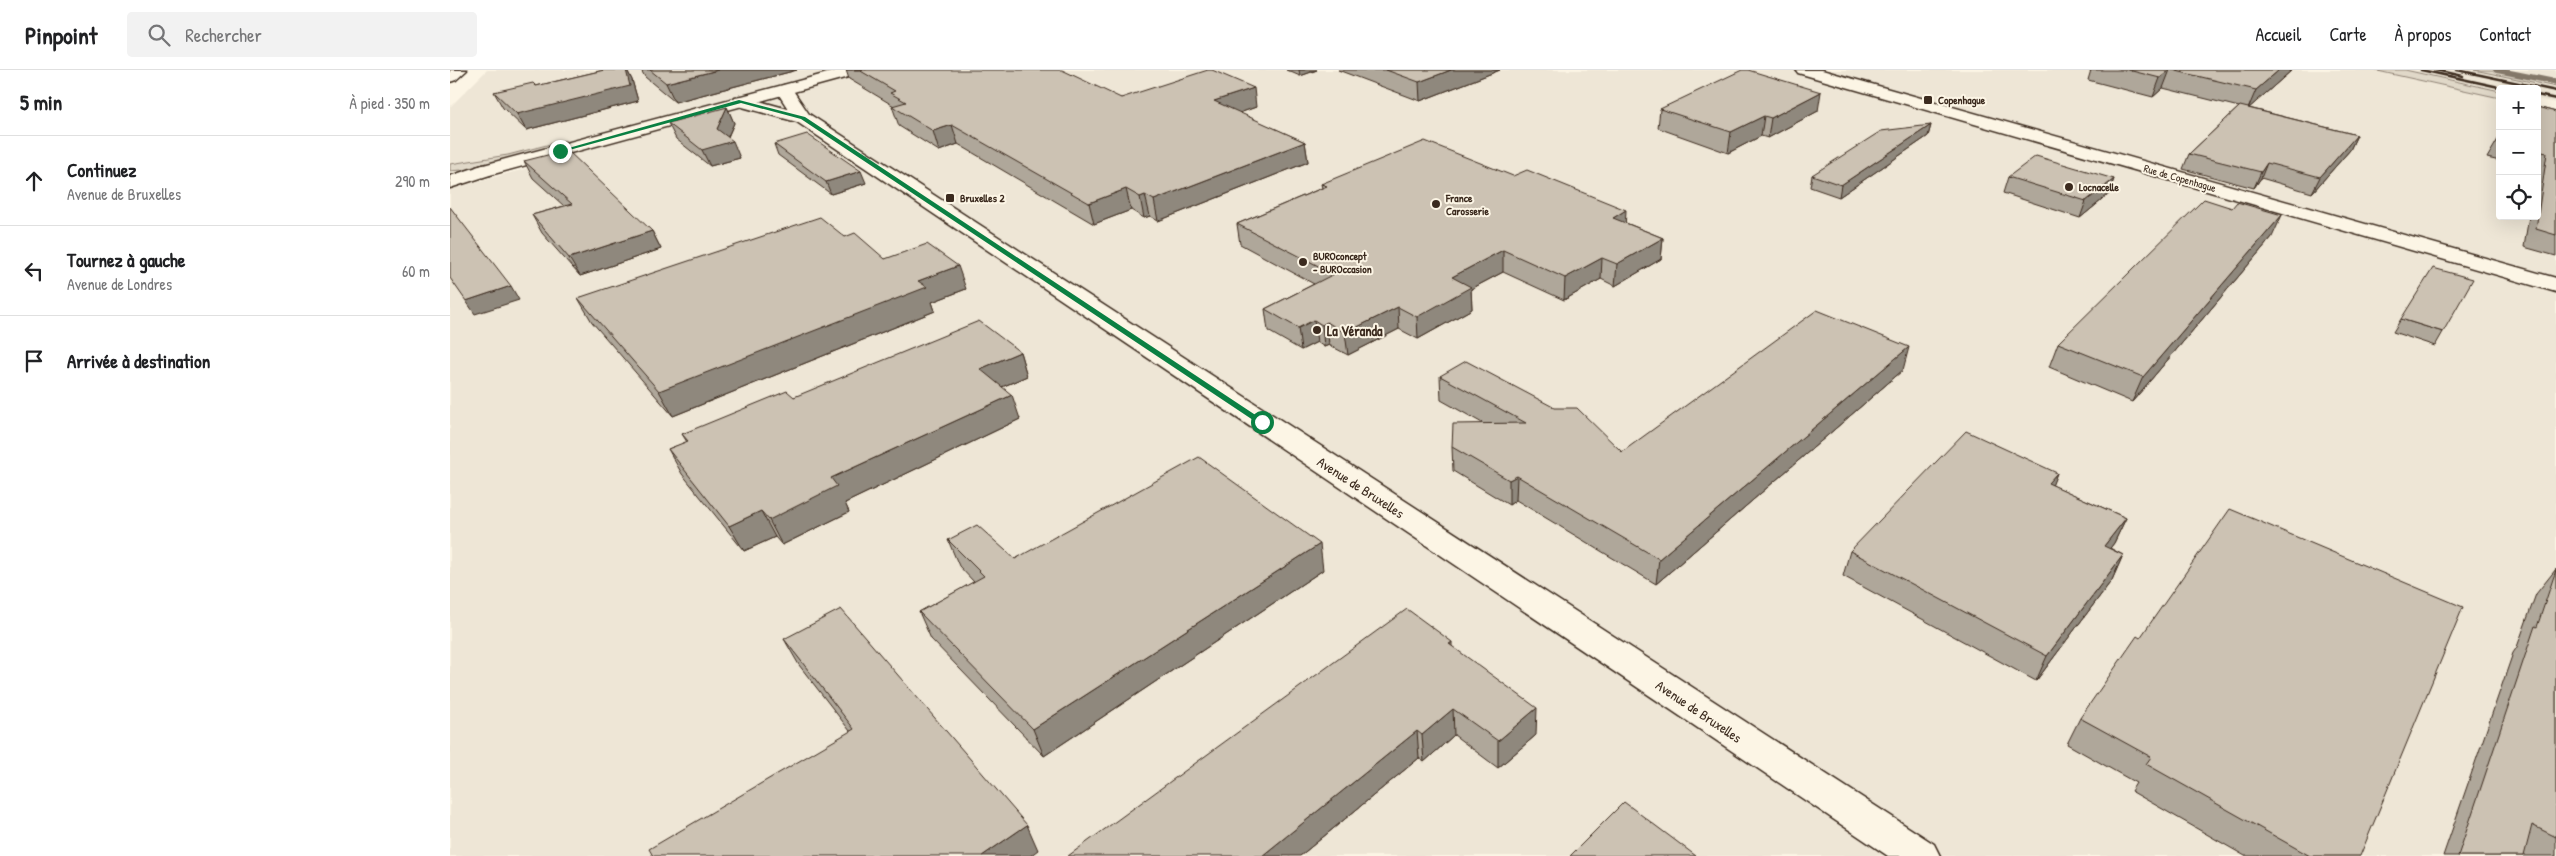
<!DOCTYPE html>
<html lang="fr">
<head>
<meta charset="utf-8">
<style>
  :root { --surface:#fff; --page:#f2f2f2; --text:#202124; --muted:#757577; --line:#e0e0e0 }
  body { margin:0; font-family:"Patrick Hand",sans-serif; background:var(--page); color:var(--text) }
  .controls { position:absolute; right:15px; top:15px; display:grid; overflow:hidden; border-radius:5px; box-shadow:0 5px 20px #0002 }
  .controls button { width:45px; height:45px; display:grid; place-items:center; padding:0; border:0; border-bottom:1px solid var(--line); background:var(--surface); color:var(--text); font:25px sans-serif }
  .stop { position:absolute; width:15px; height:15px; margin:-11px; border:4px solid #0b8043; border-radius:50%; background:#fff }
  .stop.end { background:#0b8043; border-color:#fff; box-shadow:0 1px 5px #0008 }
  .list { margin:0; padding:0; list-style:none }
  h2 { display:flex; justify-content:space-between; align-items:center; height:65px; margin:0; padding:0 20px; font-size:21px }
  h2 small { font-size:16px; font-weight:400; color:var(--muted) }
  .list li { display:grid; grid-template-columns:32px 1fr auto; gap:15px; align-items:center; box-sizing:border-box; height:90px; padding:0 20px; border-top:1px solid var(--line) }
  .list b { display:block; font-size:19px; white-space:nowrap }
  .list p { margin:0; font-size:16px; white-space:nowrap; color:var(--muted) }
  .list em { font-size:16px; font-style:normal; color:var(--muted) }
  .icon { flex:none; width:28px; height:28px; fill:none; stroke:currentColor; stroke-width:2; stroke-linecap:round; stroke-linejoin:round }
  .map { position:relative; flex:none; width:2106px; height:786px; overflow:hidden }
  header { display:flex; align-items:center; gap:30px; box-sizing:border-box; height:70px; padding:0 25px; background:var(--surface); border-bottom:1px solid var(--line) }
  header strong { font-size:24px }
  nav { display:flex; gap:28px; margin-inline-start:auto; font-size:18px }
  .search { width:350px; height:45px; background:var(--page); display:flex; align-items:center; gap:12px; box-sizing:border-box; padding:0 18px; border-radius:5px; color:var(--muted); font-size:19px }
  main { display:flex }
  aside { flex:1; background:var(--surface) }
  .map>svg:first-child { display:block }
  .built { fill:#eee6d6 }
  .green { fill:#e0d8c8; stroke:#8e8173 }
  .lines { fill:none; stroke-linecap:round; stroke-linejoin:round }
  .stream { stroke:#85796b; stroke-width:5.5 }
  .minor-casing { stroke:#3b2a1e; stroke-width:3 }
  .tertiary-casing { stroke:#3b2a1e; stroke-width:3 }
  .primary-casing { stroke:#3b2a1e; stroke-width:3 }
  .minor { fill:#fcf5e5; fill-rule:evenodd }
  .tertiary { fill:#fcf5e5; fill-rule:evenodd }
  .primary { fill:#fcf5e5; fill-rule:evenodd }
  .rail { stroke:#3b2a1e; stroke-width:2.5 }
  .wall { fill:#afa79a; stroke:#3b2a1e }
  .shaded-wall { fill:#8f887d; stroke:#3b2a1e }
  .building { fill:#ccc2b3; stroke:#3b2a1e }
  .route { fill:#0b8043 }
  .poi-dot { fill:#3b2a1e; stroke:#fcf5e5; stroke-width:2 }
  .labels { text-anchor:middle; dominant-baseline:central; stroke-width:4; stroke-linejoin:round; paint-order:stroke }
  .far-poi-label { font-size:11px; font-weight:bold; fill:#3b2a1e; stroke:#fcf5e5; text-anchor:start }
  .far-street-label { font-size:11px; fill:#3b2a1e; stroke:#fcf5e5 }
  .poi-label { font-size:14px; font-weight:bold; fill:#3b2a1e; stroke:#fcf5e5; text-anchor:start }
  .street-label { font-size:14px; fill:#3b2a1e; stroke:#fcf5e5 }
</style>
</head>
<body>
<header>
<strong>Pinpoint</strong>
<div class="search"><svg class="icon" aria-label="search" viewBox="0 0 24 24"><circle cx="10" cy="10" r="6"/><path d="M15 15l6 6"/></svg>Rechercher</div>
<nav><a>Accueil</a><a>Carte</a><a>À propos</a><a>Contact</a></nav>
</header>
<main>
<aside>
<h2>5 min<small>À pied · 350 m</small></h2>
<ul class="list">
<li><svg class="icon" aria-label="ahead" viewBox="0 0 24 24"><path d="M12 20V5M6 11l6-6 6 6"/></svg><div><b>Continuez</b><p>Avenue de Bruxelles</p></div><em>290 m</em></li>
<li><svg class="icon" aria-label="left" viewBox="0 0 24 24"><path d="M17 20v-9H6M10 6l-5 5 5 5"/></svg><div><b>Tournez à gauche</b><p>Avenue de Londres</p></div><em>60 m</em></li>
<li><svg class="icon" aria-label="arrive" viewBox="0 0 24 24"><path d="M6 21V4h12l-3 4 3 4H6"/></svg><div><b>Arrivée à destination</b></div></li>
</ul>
</aside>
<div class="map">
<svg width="2106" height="786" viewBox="0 0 2106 786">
  <rect width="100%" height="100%" fill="#fcf5e5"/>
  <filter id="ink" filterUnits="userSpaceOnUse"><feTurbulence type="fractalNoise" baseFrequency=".02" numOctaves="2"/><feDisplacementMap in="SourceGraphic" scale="10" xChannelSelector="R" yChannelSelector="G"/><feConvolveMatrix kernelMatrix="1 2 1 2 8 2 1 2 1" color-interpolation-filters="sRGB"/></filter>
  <g filter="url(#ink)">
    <path class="built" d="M 37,0 L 1923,0 L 2050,28 L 2050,146 L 2087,146 L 2087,37 L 2106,41 L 2106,786 L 0,786 L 0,119 L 123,86 L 0,94 L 0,37 Z
      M 1955,0 L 2024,0 L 2106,17 L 2106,33 L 2087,29 L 2087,19 L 2050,19 L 2050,21 Z
      M 2052,0 L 2106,0 L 2106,11 Z"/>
    <path class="green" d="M 1923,0 L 1955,0 L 2050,21 L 2050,28 Z
      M 2024,0 L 2052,0 L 2106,11 L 2106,17 Z
      M 116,70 L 117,73 L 23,99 L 0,101 L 0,94 L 58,85 Z"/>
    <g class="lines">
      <path class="stream" d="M 2046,0 L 2106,12"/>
      <g class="minor-casing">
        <path id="minor" d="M 1346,0 L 1372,0 L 2106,208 L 2106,222 L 1348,3 Z
          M 334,15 L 340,16 L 359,44 L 1484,774 L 1490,786 L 1438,786 L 347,52 L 285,35 L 283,31 L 285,27 L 291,26 L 338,39 L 326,20 Z"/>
      </g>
      <g class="tertiary-casing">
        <path id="tertiary" d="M 389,0 L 415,0 L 413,3 L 40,105 L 26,105 L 24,101 L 26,97 Z"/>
      </g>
      <g class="primary-casing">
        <path id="primary" d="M 0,0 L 17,0 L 6,10 L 0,12 Z
          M 33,95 L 40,97 L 42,101 L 40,105 L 0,118 L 0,106 Z"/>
      </g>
      <use href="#minor" class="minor"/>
      <use href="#tertiary" class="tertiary"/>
      <use href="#primary" class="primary"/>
      <path class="rail" d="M 1971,0 L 2058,19
        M 1986,0 L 2013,6
        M 2007,0 L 2106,21
        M 2087,25 L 2106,29"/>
    </g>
    <path class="wall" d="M 154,0 L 177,0 L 182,10 L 188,31 L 76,60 L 53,38 L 44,22 L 86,16 Z
      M 191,0 L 347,0 L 225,32 L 195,7 Z
      M 396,0 L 409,0 L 671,28 L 806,37 L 789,43 L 855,72 L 858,92 L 708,151 L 700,146 L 694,148 L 681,140 L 644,154 L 508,74 L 489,81 L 449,56 L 442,36 L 444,36 L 399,9 Z
      M 836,0 L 867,0 L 850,6 Z
      M 888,0 L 1050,0 L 970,31 Z
      M 1640,0 L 1842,0 L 1799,38 L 1907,65 L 1900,80 L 1862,123 L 1811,108 L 1804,118 L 1733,99 L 1739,84 L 1789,37 L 1713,18 L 1703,27 L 1638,10 L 1641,0 Z
      M 277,37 L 284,53 L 278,67 L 290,88 L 260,96 L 226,69 L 218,53 Z
      M 2087,37 L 2106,42 L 2106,186 L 2074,177 L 2079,146 L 2087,146 Z
      M 1210,39 L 1368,41 L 1318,68 L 1311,66 L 1278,83 L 1208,58 Z
      M 1481,55 L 1478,66 L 1389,127 L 1360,117 L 1362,105 Z
      M 2050,66 L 2050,91 L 2037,88 Z
      M 324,74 L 416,113 L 381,124 L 328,85 Z
      M 74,91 L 202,161 L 211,179 L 130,206 L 92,163 L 82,145 L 114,136 L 83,108 Z
      M 1558,107 L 1664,109 L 1658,125 L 1630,148 L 1553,123 Z
      M 871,114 L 1176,153 L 1213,168 L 1211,189 L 1165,216 L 1151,209 L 1114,230 L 1053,202 L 1021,219 L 1022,239 L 968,269 L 949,259 L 898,285 L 879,275 L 874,277 L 867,272 L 851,280 L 818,261 L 815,239 L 864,214 L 790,174 L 787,154 L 872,118 Z
      M 395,167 L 435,189 L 516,219 L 482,232 L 485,241 L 223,346 L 142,252 L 128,228 Z
      M 1822,167 L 1682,332 L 1599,297 L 1608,273 Z
      M 1951,249 L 1993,262 L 1985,276 L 1943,262 Z
      M 570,282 L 577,306 L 552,317 L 570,349 L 395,433 L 399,442 L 332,475 L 325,467 L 294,481 L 232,404 L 218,379 L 237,372 L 232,364 L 344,327 Z
      M 1453,300 L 1206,514 L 1066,430 L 1059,435 L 1003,401 L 1002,377 L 1034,354 L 991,330 L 990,306 L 1172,382 Z
      M 1607,403 L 1602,415 L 1676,448 L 1664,473 L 1660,478 L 1673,485 L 1662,510 L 1586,611 L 1393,506 L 1400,481 Z
      M 498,470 L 565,489 L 873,500 L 594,686 L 481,569 L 469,542 L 524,512 L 509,496 Z
      M 2106,499 L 2106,786 L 1993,786 L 2063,583 L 2067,577 L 2086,524 Z
      M 334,569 L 588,780 L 400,661 L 349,595 Z
      M 1002,572 L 1002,577 L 1086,665 L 1048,698 L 1004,665 L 974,692 L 969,688 L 850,786 Z
      M 1630,648 L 1910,786 L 1795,786 L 1681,721 L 1686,713 L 1617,674 Z"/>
    <path class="shaded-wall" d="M 176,0 L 177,0 L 182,10 L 188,31 L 76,60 L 67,44 Z
      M 268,0 L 347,0 L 225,32 L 216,13 Z
      M 849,0 L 867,0 L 850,6 Z
      M 1001,0 L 1050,0 L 970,31 L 969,12 Z
      M 1720,0 L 1713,18 L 1703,27 L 1710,8 Z
      M 1829,0 L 1842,0 L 1798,39 L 1806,20 Z
      M 804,18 L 806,37 L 767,51 L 764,31 Z
      M 1371,22 L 1368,41 L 1318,68 L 1321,48 Z
      M 277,37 L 284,53 L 275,73 L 283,71 L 290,88 L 260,96 L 252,80 L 267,59 Z
      M 1314,46 L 1311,66 L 1278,83 L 1281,62 Z
      M 502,55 L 508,74 L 489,81 L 483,61 Z
      M 1481,55 L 1478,66 L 1389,127 L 1391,115 Z
      M 1907,65 L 1900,80 L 1862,123 L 1870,107 Z
      M 855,72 L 858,92 L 708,151 L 704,130 Z
      M 1817,93 L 1811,108 L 1804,118 L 1811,102 Z
      M 411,101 L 416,113 L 381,124 L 376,112 Z
      M 1664,109 L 1658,125 L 1630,148 L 1636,131 Z
      M 676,119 L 681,140 L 644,154 L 639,133 Z
      M 695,125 L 700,146 L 694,148 L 690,127 Z
      M 1176,140 L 1175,161 L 1163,148 Z
      M 1832,145 L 1822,167 L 1682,332 L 1693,307 Z
      M 202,161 L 211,179 L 130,206 L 119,188 Z
      M 1213,168 L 1211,189 L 1165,216 L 1167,194 Z
      M 1053,180 L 1053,202 L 1021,219 L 1022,239 L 968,269 L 967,247 L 1002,207 Z
      M 1152,188 L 1151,209 L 1114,230 L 1115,208 Z
      M 508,196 L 516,219 L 482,232 L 485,241 L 223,346 L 209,321 L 468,211 Z
      M 61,216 L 69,230 L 25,244 L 16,231 Z
      M 948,237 L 949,259 L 898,285 L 895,263 Z
      M 864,250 L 867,272 L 851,280 L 848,258 Z
      M 877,252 L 879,275 L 874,277 L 872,255 Z
      M 1459,277 L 1453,300 L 1206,514 L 1209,489 Z
      M 570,282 L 577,306 L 538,323 L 530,299 Z
      M 562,325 L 570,349 L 395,433 L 399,442 L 332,475 L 319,450 L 381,408 Z
      M 1607,403 L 1598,427 L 1598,413 Z
      M 1067,406 L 1066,430 L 1059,435 L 1059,410 Z
      M 311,441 L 325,467 L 294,481 L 279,456 Z
      M 1676,448 L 1664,473 L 1643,501 L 1654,476 Z
      M 870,474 L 873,500 L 594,686 L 583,659 Z
      M 1673,485 L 1662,510 L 1586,611 L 1597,586 Z
      M 1087,638 L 1086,665 L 1048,698 L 1048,671 Z
      M 1003,639 L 1004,665 L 974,692 L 972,665 Z
      M 967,661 L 969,688 L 850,786 L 812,786 Z
      M 577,755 L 588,780 L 580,786 L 532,786 Z"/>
    <path class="building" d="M 154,0 L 176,0 L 180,16 L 67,44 L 44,22 L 83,13 L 86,16 Z
      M 200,0 L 268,0 L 216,13 Z
      M 409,0 L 612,0 L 671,28 L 758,0 L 762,0 L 804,18 L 764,31 L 855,72 L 704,130 L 695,125 L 690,127 L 676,119 L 639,133 L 502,55 L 483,61 L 442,36 L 456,32 L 440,23 L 445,21 Z
      M 936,0 L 1001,0 L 969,12 Z
      M 1292,0 L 1298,0 L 1371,22 L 1321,48 L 1314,46 L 1281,62 L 1210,39 Z
      M 1678,0 L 1720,0 L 1710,8 Z
      M 1722,0 L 1829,0 L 1806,20 Z
      M 1790,36 L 1907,65 L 1870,107 L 1817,93 L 1811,102 L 1739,84 Z
      M 277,37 L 267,59 L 283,71 L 252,80 L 218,53 Z
      M 2087,37 L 2106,42 L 2106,165 L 2086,159 L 2097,83 L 2087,81 Z
      M 1481,55 L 1391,115 L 1362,105 L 1431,61 Z
      M 357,64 L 411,101 L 376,112 L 324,74 Z
      M 2050,66 L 2050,72 L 2047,71 Z
      M 975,71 L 1063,106 L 1077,100 L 1176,140 L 1163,148 L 1213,168 L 1167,194 L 1152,188 L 1115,208 L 1053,180 L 1002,207 L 1021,217 L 967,247 L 948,237 L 895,263 L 877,252 L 872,255 L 864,250 L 848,258 L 815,239 L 884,204 L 787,154 L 877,116 L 871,114 Z
      M 117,80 L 202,161 L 119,188 L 82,145 L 122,134 L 74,91 Z
      M 1586,86 L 1664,109 L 1636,131 L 1558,107 Z
      M 1754,129 L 1782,138 L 1787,132 L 1832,145 L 1693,307 L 1608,273 Z
      M 0,137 L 61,216 L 16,231 L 0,208 Z
      M 370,147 L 395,167 L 405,163 L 435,189 L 477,174 L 508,196 L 468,211 L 477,217 L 209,321 L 128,228 Z
      M 1983,198 L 2023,209 L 1993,262 L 1951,249 Z
      M 1367,240 L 1459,277 L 1209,489 L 1067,406 L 1059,410 L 1002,377 L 1003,354 L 1076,353 L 990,306 L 1016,291 L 1105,338 L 1127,338 L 1172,382 Z
      M 529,251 L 570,282 L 530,299 L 562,325 L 381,408 L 387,416 L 319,450 L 311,441 L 279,456 L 218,379 L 238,371 L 232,364 L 337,321 L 344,327 Z
      M 1516,361 L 1607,403 L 1598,413 L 1676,448 L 1654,476 L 1673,485 L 1597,586 L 1400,481 Z
      M 749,387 L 870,474 L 583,659 L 469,542 L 534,506 L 498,470 L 527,455 L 565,489 Z
      M 1780,439 L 2013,537 L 1910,786 L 1860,786 L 1696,694 L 1701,687 L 1630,648 L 1687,566 L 1690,568 Z
      M 2106,500 L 2106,767 L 2082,755 L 2074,786 L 2008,786 L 2085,556 L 2087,557 Z
      M 391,539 L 577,755 L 532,786 L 203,786 L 199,779 L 404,659 L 334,569 Z
      M 957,539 L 1002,572 L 999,574 L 1087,638 L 1048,671 L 1003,639 L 972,665 L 967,661 L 812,786 L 618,786 Z
      M 1174,732 L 1246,786 L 1120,786 Z"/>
  </g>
  <path class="route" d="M 289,30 L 355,47 L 816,352 L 809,354 L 351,49 L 291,33 L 112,82 L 108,81 Z"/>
  <g class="poi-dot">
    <rect x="1473" y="25" width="10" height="10" rx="2.5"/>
    <circle cx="1619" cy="117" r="5"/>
    <rect x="495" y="123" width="10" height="10" rx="2.5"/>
    <circle cx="986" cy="134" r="5"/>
    <circle cx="853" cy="192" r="5"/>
    <circle cx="867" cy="260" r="5"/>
  </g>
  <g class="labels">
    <g class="far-poi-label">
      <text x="1488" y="30">Copenhague</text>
      <text x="1629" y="117">Locnacelle</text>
      <text x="510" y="128">Bruxelles 2</text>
      <text x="996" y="128">France<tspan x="996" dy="13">Carosserie</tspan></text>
      <text x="863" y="186">BUROconcept<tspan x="863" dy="13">- BUROccasion</tspan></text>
    </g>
    <g class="far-street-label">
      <text transform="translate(1730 108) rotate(16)">Rue de Copenhague</text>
    </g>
    <g class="poi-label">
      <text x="877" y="260">La Véranda</text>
    </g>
    <g class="street-label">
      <text transform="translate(911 417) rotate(33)">Avenue de Bruxelles</text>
      <text transform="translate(1249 641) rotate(34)">Avenue de Bruxelles</text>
    </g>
  </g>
</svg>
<div class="controls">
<button>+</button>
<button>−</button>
<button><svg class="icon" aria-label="locate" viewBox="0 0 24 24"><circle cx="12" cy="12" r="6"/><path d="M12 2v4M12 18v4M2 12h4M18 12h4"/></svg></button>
</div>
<div class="stop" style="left:812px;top:352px"></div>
<div class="stop end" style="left:110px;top:81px"></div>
</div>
</main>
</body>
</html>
